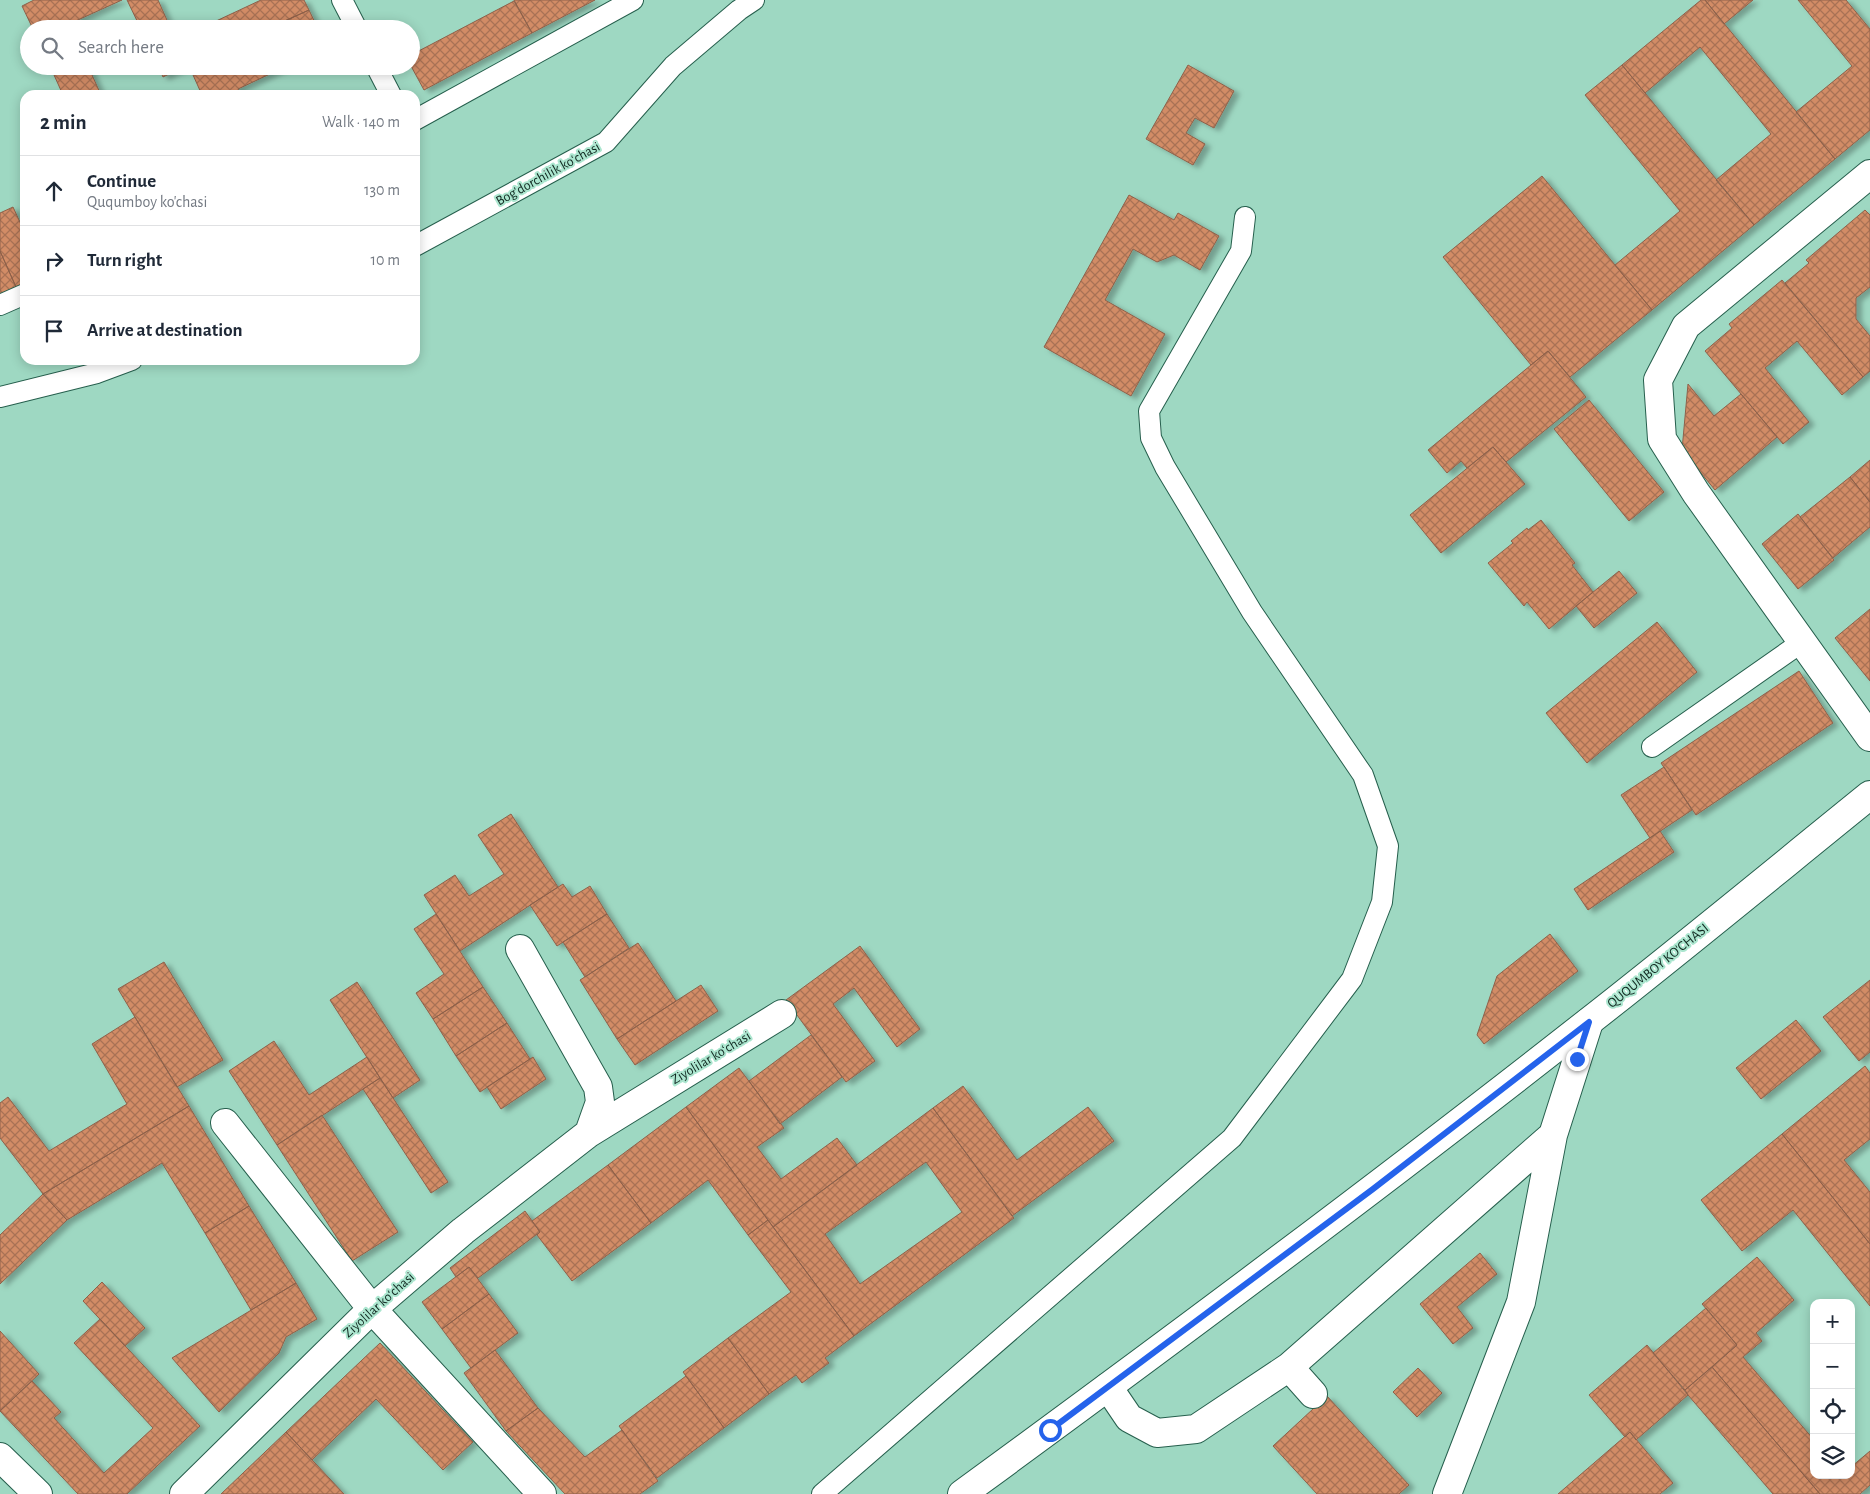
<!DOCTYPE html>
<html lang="en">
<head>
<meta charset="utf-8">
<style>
  :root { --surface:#fff; --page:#f6f6f7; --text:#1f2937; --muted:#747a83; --line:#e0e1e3 }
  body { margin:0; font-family:"Alegreya Sans",sans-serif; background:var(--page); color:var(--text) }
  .controls { position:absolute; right:15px; bottom:15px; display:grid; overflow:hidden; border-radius:10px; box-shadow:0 2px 12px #0003 }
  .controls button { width:45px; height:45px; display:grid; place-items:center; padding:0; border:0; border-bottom:1px solid var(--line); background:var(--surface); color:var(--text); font:25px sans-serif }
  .stop { position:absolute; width:15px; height:15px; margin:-11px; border:4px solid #2563eb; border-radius:50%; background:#fff }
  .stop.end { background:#2563eb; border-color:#fff; box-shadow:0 1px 5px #0008 }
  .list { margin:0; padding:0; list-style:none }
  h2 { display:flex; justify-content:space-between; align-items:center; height:65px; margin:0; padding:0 20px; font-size:21px }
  h2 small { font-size:16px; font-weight:400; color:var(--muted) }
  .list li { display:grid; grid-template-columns:32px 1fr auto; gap:15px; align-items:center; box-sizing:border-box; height:70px; padding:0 20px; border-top:1px solid var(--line) }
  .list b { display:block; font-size:19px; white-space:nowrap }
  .list p { margin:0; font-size:16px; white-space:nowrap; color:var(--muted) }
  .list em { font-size:16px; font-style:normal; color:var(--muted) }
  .icon { flex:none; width:28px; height:28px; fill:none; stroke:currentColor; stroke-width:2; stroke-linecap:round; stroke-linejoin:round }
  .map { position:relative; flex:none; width:1870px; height:1494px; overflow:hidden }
  .search { position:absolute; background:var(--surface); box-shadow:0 2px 12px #0003; left:20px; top:20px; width:400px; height:55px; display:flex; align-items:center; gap:12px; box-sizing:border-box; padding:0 18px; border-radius:28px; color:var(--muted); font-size:19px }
  .panel { position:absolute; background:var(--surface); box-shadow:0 2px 12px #0003; left:20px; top:90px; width:400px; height:275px; border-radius:15px }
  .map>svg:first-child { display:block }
  .building { fill:url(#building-cross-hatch); stroke:#8e614a; fill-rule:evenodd; filter:url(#shadow) }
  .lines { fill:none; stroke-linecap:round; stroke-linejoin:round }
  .service-casing { stroke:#265f4d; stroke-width:22 }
  .minor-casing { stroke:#265f4d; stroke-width:30 }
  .primary-casing { stroke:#265f4d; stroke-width:30 }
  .service { stroke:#fff; stroke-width:20 }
  .minor { stroke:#fff; stroke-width:28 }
  .primary { stroke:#fff; stroke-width:28 }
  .route { stroke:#2563eb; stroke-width:6 }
  .labels { text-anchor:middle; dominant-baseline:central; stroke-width:4; stroke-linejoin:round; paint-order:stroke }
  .street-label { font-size:14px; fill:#102820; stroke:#abe6cf }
</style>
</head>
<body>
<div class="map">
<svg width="1870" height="1494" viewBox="0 0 1870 1494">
  <defs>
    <pattern id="building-cross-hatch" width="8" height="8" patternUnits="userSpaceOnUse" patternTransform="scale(1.25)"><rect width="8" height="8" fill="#d28c66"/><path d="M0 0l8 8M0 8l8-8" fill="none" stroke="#a97254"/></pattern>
    <filter id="shadow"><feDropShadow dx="5.5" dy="3" stdDeviation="2.5" flood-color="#0004"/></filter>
  </defs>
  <rect width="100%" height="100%" fill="#9ed8c2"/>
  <path class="building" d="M 34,0 L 122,0 L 69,24 L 71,29 L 33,29 L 22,6 Z
    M 127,0 L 158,0 L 171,29 L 141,29 Z
    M 261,0 L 304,0 L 309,10 L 267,29 L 199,29 Z
    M 514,0 L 595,0 L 532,33 Z
    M 1701,0 L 1705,0 L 1835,159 L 1754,225 L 1716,180 L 1771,134 L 1700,47 L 1645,93 L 1622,65 Z
    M 1705,0 L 1753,0 L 1724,24 Z
    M 1798,0 L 1846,0 L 1870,29 L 1870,130 L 1835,159 L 1796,112 L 1852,66 Z
    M 514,1 L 532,33 L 424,90 L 411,66 L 411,55 Z
    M 309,10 L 318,29 L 267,29 Z
    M 1188,65 L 1234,91 L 1214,128 L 1195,118 L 1186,133 L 1205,144 L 1193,165 L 1146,139 Z
    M 1622,65 L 1754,225 L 1652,310 L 1615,265 L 1680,211 L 1585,95 Z
    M 50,66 L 88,66 L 101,95 L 63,95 Z
    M 158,66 L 186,66 L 163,77 Z
    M 189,66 L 287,66 L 238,89 L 241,95 L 202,95 Z
    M 1542,176 L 1652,310 L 1570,377 L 1548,351 L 1531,365 L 1443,257 Z
    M 1129,195 L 1174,220 L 1178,213 L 1219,236 L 1200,270 L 1174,255 L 1157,262 L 1133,249 L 1105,300 L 1165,334 L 1131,396 L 1044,347 Z
    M 13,207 L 25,233 L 25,283 L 16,287 L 0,251 L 0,213 Z
    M 1865,210 L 1870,215 L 1870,287 L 1856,298 L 1856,319 L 1870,336 L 1870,371 L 1863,377 L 1785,283 L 1809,263 L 1806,260 Z
    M 0,251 L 16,287 L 0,294 Z
    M 1782,280 L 1863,377 L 1842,395 L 1797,341 L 1765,368 L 1809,422 L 1783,444 L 1705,351 L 1732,328 L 1729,324 Z
    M 1548,351 L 1586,397 L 1506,462 L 1493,447 L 1467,468 L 1461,461 L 1447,473 L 1428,450 Z
    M 1688,384 L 1714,416 L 1741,394 L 1777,437 L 1715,490 L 1682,450 Z
    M 1589,400 L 1664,492 L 1629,521 L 1554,429 Z
    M 1493,447 L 1525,484 L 1441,553 L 1410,515 Z
    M 1870,460 L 1870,502 L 1850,477 Z
    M 1850,477 L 1870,502 L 1870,527 L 1833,558 L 1800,517 Z
    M 1798,514 L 1834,560 L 1798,589 L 1762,544 Z
    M 1541,520 L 1575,563 L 1572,565 L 1593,592 L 1549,629 L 1527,602 L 1524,606 L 1488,563 L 1513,543 L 1511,541 L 1527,528 L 1528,530 Z
    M 1619,571 L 1637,593 L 1594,628 L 1576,606 Z
    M 1870,609 L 1870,681 L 1835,638 Z
    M 1657,622 L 1697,672 L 1587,763 L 1546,713 Z
    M 1799,671 L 1833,723 L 1696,815 L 1661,763 Z
    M 1664,767 L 1692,810 L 1650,838 L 1621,795 Z
    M 511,814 L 558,887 L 460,951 L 424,895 L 455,875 L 469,896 L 504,874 L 478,835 Z
    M 1660,831 L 1674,852 L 1588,910 L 1574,889 Z
    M 563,884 L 572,897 L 590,886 L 607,914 L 557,946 L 530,905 Z
    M 436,914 L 483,987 L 433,1019 L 416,993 L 444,974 L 414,929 Z
    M 607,914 L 629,948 L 585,977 L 563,942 Z
    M 1550,934 L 1578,971 L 1484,1044 L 1477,1035 L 1497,976 Z
    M 638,943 L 676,1001 L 617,1039 L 580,980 Z
    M 860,946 L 920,1029 L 897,1047 L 854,988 L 833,1004 L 875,1061 L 846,1082 L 786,1000 Z
    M 164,962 L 223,1060 L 177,1087 L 118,989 Z
    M 1870,980 L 1870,1052 L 1859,1061 L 1823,1017 Z
    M 357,982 L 420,1080 L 393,1098 L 330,1000 Z
    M 701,985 L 718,1011 L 635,1065 L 617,1039 Z
    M 483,987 L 507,1023 L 456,1056 L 433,1019 Z
    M 135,1017 L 189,1106 L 43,1194 L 0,1138 L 0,1103 L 8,1097 L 49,1151 L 127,1104 L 92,1044 Z
    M 1796,1020 L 1821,1051 L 1761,1099 L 1736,1068 Z
    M 507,1023 L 530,1059 L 480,1092 L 456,1056 Z
    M 811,1035 L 842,1077 L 780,1124 L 749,1081 Z
    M 274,1041 L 309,1095 L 367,1057 L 380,1078 L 277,1145 L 229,1071 Z
    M 533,1057 L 546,1079 L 501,1109 L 487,1087 Z
    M 1865,1066 L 1870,1073 L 1870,1139 L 1844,1160 L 1870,1192 L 1870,1244 L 1782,1134 Z
    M 739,1068 L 784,1128 L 757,1147 L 781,1179 L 837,1138 L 857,1165 L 773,1227 L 686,1107 Z
    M 380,1078 L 448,1182 L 431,1193 L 363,1089 Z
    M 963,1086 L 1017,1160 L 1088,1107 L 1114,1141 L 1012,1216 L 933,1108 Z
    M 189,1106 L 249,1206 L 205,1233 L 162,1163 L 67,1220 L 43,1194 Z
    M 686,1107 L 768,1220 L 748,1235 L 708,1180 L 651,1223 L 608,1165 Z
    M 933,1108 L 1014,1218 L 854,1336 L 773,1227 ZM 926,1162 L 962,1212 L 860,1284 L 825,1234 Z
    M 322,1115 L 398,1232 L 352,1261 L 277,1145 Z
    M 1782,1134 L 1870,1244 L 1870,1306 L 1793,1210 L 1742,1251 L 1701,1200 Z
    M 608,1165 L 651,1223 L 572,1281 L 537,1235 L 540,1232 L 532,1221 Z
    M 43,1194 L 67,1220 L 0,1284 L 0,1235 Z
    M 249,1206 L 296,1283 L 251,1310 L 205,1233 Z
    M 525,1211 L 540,1232 L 478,1278 L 469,1267 L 456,1277 L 450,1268 Z
    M 768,1220 L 854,1336 L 825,1358 L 829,1363 L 802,1383 L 796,1375 L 769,1394 L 728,1338 L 791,1292 L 748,1235 Z
    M 1480,1253 L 1497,1274 L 1457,1307 L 1473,1328 L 1453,1344 L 1420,1304 Z
    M 1757,1257 L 1794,1300 L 1756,1333 L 1762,1341 L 1743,1357 L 1814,1440 L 1814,1475 L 1851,1475 L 1851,1467 L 1870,1451 L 1870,1485 L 1860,1494 L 1820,1494 L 1712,1367 L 1737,1345 L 1702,1304 Z
    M 469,1267 L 489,1294 L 442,1329 L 422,1302 Z
    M 102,1282 L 145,1328 L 125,1346 L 83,1301 Z
    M 296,1283 L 317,1319 L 286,1337 L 279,1353 L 219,1412 L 172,1358 Z
    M 489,1294 L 518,1333 L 471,1368 L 442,1329 Z
    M 1706,1308 L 1737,1345 L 1685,1390 L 1653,1353 Z
    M 100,1319 L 200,1426 L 127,1494 L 78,1494 L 0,1411 L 32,1381 L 61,1412 L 54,1418 L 104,1473 L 153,1428 L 74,1343 Z
    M 0,1331 L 39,1374 L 0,1411 Z
    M 728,1338 L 769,1394 L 724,1428 L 683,1372 Z
    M 380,1343 L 473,1442 L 443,1470 L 376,1399 L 312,1460 L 286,1432 Z
    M 1647,1345 L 1688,1395 L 1636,1440 L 1630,1432 L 1625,1437 L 1589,1395 Z
    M 495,1350 L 538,1408 L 506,1431 L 464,1373 Z
    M 1712,1367 L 1820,1494 L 1773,1494 L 1688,1395 L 1685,1390 Z
    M 1418,1368 L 1442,1393 L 1417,1417 L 1393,1392 Z
    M 686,1376 L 724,1428 L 657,1478 L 619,1426 Z
    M 1327,1396 L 1409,1485 L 1399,1494 L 1317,1494 L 1273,1446 Z
    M 538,1408 L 585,1457 L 622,1430 L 658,1481 L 640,1494 L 565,1494 L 506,1431 Z
    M 286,1432 L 344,1494 L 221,1494 Z
    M 1630,1432 L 1673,1483 L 1660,1494 L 1558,1494 Z"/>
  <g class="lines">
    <g class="service-casing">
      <path id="service" d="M 342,0 L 357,29
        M 376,66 L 391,95
        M 415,120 L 633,0
        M 415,246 L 606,142 L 673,66 L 739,10 L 754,0
        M 0,305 L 25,294
        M 0,397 L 97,373 L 132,360
        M 1652,747 L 1802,642
        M 822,1494 L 1232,1138 L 1352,979 L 1382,902 L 1388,846 L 1363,775 L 1252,612 L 1165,467 L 1151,438 L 1149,411 L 1241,251 L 1245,217"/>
    </g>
    <g class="minor-casing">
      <path id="minor" d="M 1870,174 L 1686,326 L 1658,380 L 1662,439 L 1696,493 L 1870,737
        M 225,1123 L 372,1309 L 542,1494
        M 589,1133 L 782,1014
        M 1289,1367 L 1313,1394
        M 1108,1387 L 1129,1418 L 1157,1433 L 1196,1429 L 1289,1367 L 1553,1135
        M 0,1457 L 38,1494
        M 184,1494 L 372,1309 L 463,1231 L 589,1133 L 600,1102 L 598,1087 L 520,949
        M 1447,1494 L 1521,1302 L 1553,1135 L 1589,1022"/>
    </g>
    <g class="primary-casing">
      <path id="primary" d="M 962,1494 C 1173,1340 1382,1184 1587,1023 C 1683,948 1776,871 1870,795"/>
    </g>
    <use href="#service" class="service"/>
    <use href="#minor" class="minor"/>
    <use href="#primary" class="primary"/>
  </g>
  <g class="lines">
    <path class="route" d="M 1050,1430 L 1373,1189 L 1589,1022 L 1577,1059"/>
  </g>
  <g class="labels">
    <g class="street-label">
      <text transform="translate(548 174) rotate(-29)">Bogʻdorchilik koʻchasi</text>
      <text transform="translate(1658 966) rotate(-39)">QUQUMBOY KO'CHASI</text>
      <text transform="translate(711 1058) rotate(-31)">Ziyolilar koʻchasi</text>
      <text transform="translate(379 1305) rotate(-42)">Ziyolilar koʻchasi</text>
    </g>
  </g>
</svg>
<div class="controls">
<button>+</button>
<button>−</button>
<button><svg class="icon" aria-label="locate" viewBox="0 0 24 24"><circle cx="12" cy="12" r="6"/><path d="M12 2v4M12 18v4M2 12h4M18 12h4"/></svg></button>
<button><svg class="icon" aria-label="layers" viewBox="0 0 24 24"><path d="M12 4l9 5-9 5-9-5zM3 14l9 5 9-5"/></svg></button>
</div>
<div class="stop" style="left:1050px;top:1430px"></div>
<div class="stop end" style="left:1577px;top:1059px"></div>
<div class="search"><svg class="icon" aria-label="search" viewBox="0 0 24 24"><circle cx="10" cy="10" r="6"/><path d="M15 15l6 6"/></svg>Search here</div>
<section class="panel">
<h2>2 min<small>Walk · 140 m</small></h2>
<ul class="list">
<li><svg class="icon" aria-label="ahead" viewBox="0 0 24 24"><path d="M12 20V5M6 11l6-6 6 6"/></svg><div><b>Continue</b><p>Ququmboy ko'chasi</p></div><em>130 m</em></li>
<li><svg class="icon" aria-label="right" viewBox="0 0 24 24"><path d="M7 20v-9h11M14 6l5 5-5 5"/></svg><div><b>Turn right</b></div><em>10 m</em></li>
<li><svg class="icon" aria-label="arrive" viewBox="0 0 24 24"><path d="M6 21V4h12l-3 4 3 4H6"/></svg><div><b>Arrive at destination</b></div></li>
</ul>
</section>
</div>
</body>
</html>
